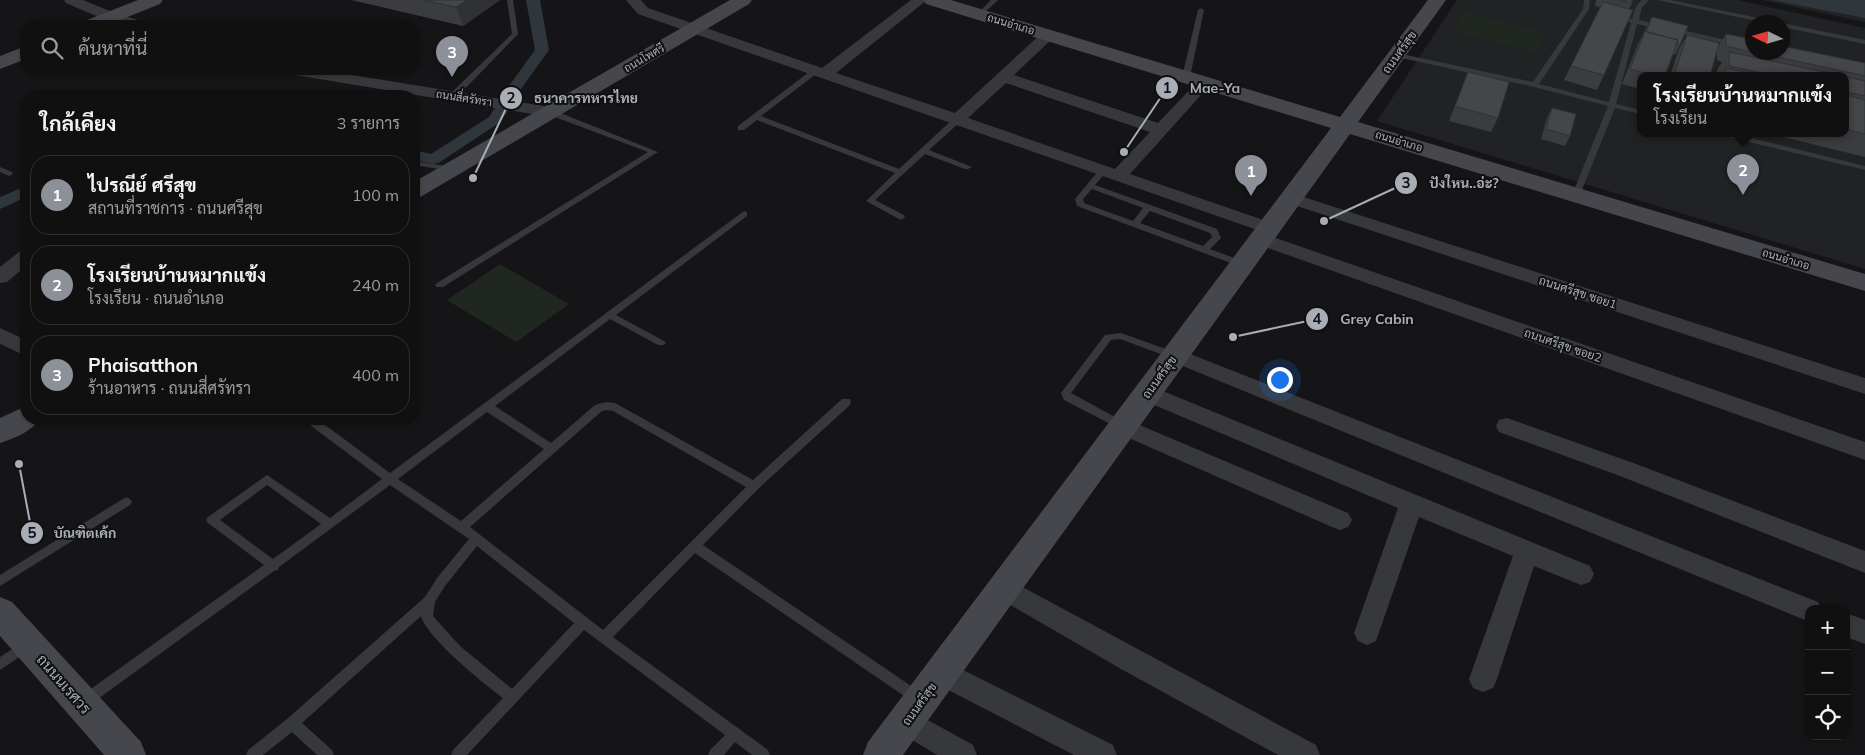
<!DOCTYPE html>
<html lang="th">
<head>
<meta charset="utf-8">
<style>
  :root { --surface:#101011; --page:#1e1e1f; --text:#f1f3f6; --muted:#9c9d9f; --line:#303031; --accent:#8c9099 }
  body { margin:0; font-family:Mulish,Sarabun,sans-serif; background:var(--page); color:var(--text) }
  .controls { position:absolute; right:15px; bottom:15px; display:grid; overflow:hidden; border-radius:10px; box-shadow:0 1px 4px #0004 }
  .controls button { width:45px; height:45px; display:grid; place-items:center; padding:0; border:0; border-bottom:1px solid var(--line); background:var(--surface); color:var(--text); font:25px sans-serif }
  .compass { position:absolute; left:1745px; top:15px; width:45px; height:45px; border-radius:50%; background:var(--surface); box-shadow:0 1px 4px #0004; rotate:275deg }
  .you { position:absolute; left:1279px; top:379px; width:18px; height:18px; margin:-12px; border:4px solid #fff; border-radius:50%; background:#1a73e8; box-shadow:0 0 0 8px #1a73e833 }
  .badge { display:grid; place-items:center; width:32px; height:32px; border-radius:50%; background:var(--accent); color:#fff; font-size:16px; font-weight:700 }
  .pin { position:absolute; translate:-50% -41px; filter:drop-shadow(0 1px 2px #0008) }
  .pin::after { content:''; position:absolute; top:26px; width:18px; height:15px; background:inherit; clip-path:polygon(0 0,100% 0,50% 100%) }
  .popup { position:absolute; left:1637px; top:72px; width:212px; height:65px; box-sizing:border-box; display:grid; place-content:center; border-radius:10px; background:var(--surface); filter:drop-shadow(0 1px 4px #0005); font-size:16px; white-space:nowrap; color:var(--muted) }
  .popup b { font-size:19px; color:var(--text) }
  .popup::after { content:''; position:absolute; left:50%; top:100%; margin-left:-10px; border:10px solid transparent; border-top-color:var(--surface) }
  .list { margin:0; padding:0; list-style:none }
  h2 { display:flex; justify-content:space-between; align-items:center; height:65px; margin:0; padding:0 20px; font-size:21px }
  h2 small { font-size:16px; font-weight:400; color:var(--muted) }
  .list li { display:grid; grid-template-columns:32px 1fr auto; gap:15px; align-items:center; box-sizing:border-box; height:80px; margin:0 10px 10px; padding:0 10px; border:1px solid var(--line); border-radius:20px }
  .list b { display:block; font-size:19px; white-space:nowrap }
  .list p { margin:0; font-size:16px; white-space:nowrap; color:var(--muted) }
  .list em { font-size:16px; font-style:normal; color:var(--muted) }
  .icon { flex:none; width:28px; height:28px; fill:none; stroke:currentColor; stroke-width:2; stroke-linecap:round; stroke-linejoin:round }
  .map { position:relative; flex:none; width:1865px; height:755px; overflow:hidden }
  .search { position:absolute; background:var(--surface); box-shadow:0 1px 4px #0004; left:20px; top:20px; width:400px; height:55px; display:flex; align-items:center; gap:12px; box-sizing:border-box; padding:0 18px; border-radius:20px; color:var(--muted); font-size:19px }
  .panel { position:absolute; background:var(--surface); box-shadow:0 1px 4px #0004; left:20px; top:90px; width:400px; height:335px; border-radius:20px }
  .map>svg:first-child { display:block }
  .built { fill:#212224; fill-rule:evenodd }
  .green { fill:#202721 }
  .water { fill:#2f363c }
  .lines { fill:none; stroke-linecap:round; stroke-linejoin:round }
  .canal { fill:#2f363c; fill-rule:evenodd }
  .lane { fill:#37383c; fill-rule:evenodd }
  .street { fill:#37383c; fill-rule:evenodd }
  .secondary { fill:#45474c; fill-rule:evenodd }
  .wall { fill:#3a3c40 }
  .shaded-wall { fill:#303134 }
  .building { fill:#44464a; stroke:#303134 }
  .labels { text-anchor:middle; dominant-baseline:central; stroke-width:4; stroke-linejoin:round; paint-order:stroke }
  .far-street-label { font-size:11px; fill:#a8adb6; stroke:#101012 }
  .street-label { font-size:12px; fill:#a8adb6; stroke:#101012 }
  .near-street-label { font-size:15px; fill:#a8adb6; stroke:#101012 }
  .leader { fill:none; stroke:#a8adb6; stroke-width:2 }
  .callout-dot { fill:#a8adb6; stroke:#101012; stroke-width:2 }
  .mark-label { font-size:15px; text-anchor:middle; font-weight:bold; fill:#111 }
  .callout-label { font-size:14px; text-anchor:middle; font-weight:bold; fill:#a8adb6; stroke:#101012; stroke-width:4; stroke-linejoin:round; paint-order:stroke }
</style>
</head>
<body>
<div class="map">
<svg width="1865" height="755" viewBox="0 0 1865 755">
  <rect width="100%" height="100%" fill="#151517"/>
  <path class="built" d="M 1457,0 L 1737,0 L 1865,28 L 1865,269 L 1377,121 ZM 1752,22 L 1782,22 L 1782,52 L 1752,52 ZM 1640,76 L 1846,76 L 1846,134 L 1640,134 Z
    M 1762,0 L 1865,0 L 1865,22 Z"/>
  <path class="green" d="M 1465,12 L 1546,33 L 1537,53 L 1454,31 Z
    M 500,264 L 569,304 L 516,342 L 447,300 Z"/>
  <path class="water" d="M 1772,0 L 1865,0 L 1865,18 Z"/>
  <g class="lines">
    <path class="canal" d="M 526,0 L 540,0 L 549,50 L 513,100 L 503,100 L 501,97 L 535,50 Z
      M 500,106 L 505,108 L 508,111 L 499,123 L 440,162 L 434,164 L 414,160 L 414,150 L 431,154 L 489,117 L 495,108 Z
      M 26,186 L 26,197 L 0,209 L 0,197 Z"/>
    <path class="lane" d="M 507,0 L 513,0 L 518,34 L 456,98 L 450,98 L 450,94 L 512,34 Z
      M 991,0 L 998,0 L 982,15 L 978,15 L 978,13 Z
      M 1584,0 L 1590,0 L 1589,9 L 1539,84 L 1609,102 L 1631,23 L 1626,20 L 1629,18 L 1632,19 L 1636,6 L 1642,0 L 1649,0 L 1642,7 L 1639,20 L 1752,46 L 1752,50 L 1637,24 L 1616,104 L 1640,110 L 1640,114 L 1615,108 L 1579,197 L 1573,197 L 1572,195 L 1608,106 L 1534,87 L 1397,57 L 1393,55 L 1397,53 L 1533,82 L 1583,9 Z
      M 1657,0 L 1670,0 L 1769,20 L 1772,22 L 1761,22 Z
      M 1201,8 L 1204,10 L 1190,77 L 1186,79 L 1182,77 L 1198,10 Z
      M 1782,23 L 1865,40 L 1865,44 L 1782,27 Z
      M 813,69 L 820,71 L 761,116 L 899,169 L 954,118 L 960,118 L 960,122 L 929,150 L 972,167 L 968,169 L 965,169 L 925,154 L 875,200 L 904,215 L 905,217 L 901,220 L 866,201 L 895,173 L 757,120 L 744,130 L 738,130 L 738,126 Z
      M 547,110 L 553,110 L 658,152 L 443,287 L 437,287 L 435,285 L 437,283 L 648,152 L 547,114 Z
      M 1723,134 L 1735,134 L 1865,166 L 1865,170 L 1724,136 Z
      M 414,161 L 452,167 L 456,169 L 452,171 L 414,165 Z
      M 0,167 L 12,172 L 13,174 L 9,176 L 0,172 Z
      M 1100,169 L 1106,169 L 1107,171 L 1095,185 L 1217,229 L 1221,238 L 1210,249 L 1245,262 L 1246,264 L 1245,266 L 1239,266 L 1077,206 L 1075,199 ZM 1092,189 L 1143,208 L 1133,221 L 1084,203 L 1083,199 ZM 1150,211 L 1210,233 L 1212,237 L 1203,246 L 1140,223 Z
      M 744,211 L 747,212 L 747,216 L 616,315 L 664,341 L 666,343 L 664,345 L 658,345 L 610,319 L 495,406 L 551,443 L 595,405 L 606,402 L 615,403 L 753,480 L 842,399 L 850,399 L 851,402 L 850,405 L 758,489 L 703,545 L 923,694 L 924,698 L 923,702 L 918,704 L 913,702 L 695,553 L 613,637 L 768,750 L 770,755 L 752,755 L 735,742 L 724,755 L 708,755 L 710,750 L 725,735 L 584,630 L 467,755 L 451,755 L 453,750 L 503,698 C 483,683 427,638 421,616 L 302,723 L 332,750 L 334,755 L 317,755 L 292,732 L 263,755 L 246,755 L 248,750 L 287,719 L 425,597 L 437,578 L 469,539 L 390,485 L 279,567 L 278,570 L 274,571 L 91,704 L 86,706 L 81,704 L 80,700 L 81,696 L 264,565 L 208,523 L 206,520 L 208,517 L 267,475 L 330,518 L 382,479 L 306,422 L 305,419 L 317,419 L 390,473 ZM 606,410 L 613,411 L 746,487 L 603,630 L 470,527 L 602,411 ZM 487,412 L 544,449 L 461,521 L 398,479 ZM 267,485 L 321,524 L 273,559 L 220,520 ZM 477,546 L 574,623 L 512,689 L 460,646 L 433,616 L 435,602 L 445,586 Z
      M 1121,333 L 1177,353 L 1179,355 L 1174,359 L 1120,339 L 1111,340 L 1071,393 L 1126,423 L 1127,426 L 1126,429 L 1122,430 L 1064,400 L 1061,393 L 1105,335 Z
      M 126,497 L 130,499 L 132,502 L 130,505 L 0,586 L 0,575 Z
      M 26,640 L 30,642 L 32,646 L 30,650 L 0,670 L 0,657 Z"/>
    <path class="street" d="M 64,0 L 83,0 L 117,14 L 149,23 L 151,26 C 120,28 94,15 66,3 Z
      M 626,0 L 641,0 L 648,8 L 822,68 L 911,0 L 927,0 L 836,73 L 955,113 L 1043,32 L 1053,32 L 1055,35 L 1053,38 L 1014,75 L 1158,123 L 1199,80 L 1209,80 L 1212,83 L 1209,86 L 1130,174 L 1275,224 L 1278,228 L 1275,232 L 1269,234 L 1263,232 L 638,14 ZM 1006,83 L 1150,132 L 1115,169 L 968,118 Z
      M 281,69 L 315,69 L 550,107 L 556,109 L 558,112 L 556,115 L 550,117 L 289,74 L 284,72 Z
      M 1291,193 L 1865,378 L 1865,394 L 1285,202 L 1282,198 L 1285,194 Z
      M 1261,233 L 1865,442 L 1865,460 L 1254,243 L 1252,239 L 1254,235 Z
      M 26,250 L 26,266 L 7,282 L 0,283 L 0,267 L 19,252 Z
      M 0,328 L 26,340 L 26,356 L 0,344 Z
      M 1175,348 L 1818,602 L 1821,609 L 1809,609 L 1809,621 L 1800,618 L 1168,360 L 1165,355 L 1168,350 Z
      M 1148,385 L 1590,566 L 1594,574 L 1590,582 L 1581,585 L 1534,566 L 1497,679 L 1493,688 L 1483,692 L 1473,688 L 1469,679 L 1513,556 L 1419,517 L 1376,641 L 1367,645 L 1358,641 L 1354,633 L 1398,508 L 1140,399 L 1137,393 L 1140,387 Z
      M 1123,418 L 1348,513 L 1352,520 L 1348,527 L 1340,530 L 1332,527 L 1115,432 L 1112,426 L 1115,420 Z
      M 1507,418 L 1636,464 L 1865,551 L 1865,573 L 1620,476 L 1499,432 L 1496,426 L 1499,420 Z
      M 1004,577 L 1316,745 L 1320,755 L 1278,755 L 1121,669 L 995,596 L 991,588 L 995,580 Z
      M 1846,613 L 1865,620 L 1865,644 L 1846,637 Z
      M 941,659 L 1113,745 L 1117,755 L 1074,755 L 931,681 L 928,672 L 931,663 Z
      M 906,708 L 973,745 L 977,755 L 937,755 L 896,730 L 892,721 L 896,712 Z"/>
    <path class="secondary" d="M 138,0 L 163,0 L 160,4 L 105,26 L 80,26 L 82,22 Z
      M 730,0 L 752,0 L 749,4 L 422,196 L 414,198 L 414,182 Z
      M 923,0 L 951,0 L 1340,117 L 1428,0 L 1446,0 L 1358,122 L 1865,274 L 1865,291 L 1350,134 L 903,755 L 863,755 L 868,742 L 1331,128 L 926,4 Z
      M 26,46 L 26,59 L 0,69 L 0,56 Z
      M 26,406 L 26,419 L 39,419 C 33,431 13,439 0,443 L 0,418 Z
      M 0,597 L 12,602 L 141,742 L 146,755 L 104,755 L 0,636 Z"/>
  </g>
  <path class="wall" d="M 351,0 L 500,0 L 463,26 Z
    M 1596,0 L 1632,0 L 1632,3 L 1629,9 L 1604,75 L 1597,90 L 1564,80 L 1600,7 L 1595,6 Z
    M 1652,17 L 1680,45 L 1675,55 L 1673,54 L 1665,76 L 1640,76 L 1640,89 L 1622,84 L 1637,46 Z
    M 1726,34 L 1752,39 L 1752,52 L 1782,52 L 1865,63 L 1865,157 L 1771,134 L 1846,134 L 1846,76 L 1717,76 L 1717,70 L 1722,62 L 1717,60 L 1717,49 L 1710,76 L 1670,76 L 1679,49 L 1687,35 L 1718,47 Z
    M 1468,72 L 1498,118 L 1491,132 L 1449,121 Z
    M 1552,108 L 1570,136 L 1565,146 L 1541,139 L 1547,118 Z"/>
  <path class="shaded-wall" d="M 467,0 L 500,0 L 463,26 L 456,7 Z"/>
  <path class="building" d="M 423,0 L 467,0 L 456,7 Z
    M 1618,0 L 1632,0 L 1632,3 Z
    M 1603,2 L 1633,10 L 1604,75 L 1571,66 Z
    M 1652,17 L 1688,26 L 1680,45 L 1676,44 L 1678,40 L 1646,32 Z
    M 1645,31 L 1678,40 L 1665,76 L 1656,76 L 1630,69 Z
    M 1726,34 L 1752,39 L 1752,52 L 1726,46 Z
    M 1687,35 L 1719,43 L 1710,76 L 1674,76 Z
    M 1782,46 L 1865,63 L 1865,76 L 1755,52 L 1782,52 Z
    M 1729,52 L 1844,76 L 1775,76 L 1729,66 Z
    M 1726,68 L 1762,76 L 1725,76 Z
    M 1468,72 L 1509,82 L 1498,118 L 1455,106 Z
    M 1846,77 L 1865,81 L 1865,96 L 1846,92 Z
    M 1846,95 L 1865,100 L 1865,134 L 1846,129 Z
    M 1552,108 L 1576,114 L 1570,136 L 1546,129 Z"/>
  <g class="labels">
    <g class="far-street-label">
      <text transform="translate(1011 24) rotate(17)">ถนนอำเภอ</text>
      <text transform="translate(644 58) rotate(-30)">ถนนโพศรี</text>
      <text transform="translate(464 98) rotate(9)">ถนนสี่ศรัทรา</text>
      <text transform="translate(1399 141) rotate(17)">ถนนอำเภอ</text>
      <text transform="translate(1786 259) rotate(17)">ถนนอำเภอ</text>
    </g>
    <g class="street-label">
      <text transform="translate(1399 52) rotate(-54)">ถนนศรีสุข</text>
      <text transform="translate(1578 292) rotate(18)">ถนนศรีสุข ซอย1</text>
      <text transform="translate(1563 345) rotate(19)">ถนนศรีสุข ซอย2</text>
      <text transform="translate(1159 377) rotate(-54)">ถนนศรีสุข</text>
      <text transform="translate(919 704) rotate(-54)">ถนนศรีสุข</text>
    </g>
    <g class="near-street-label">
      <text transform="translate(64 684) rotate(49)">ถนนนเรศวร</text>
    </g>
  </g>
  <path class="leader" d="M1124 152L1167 88M473 178L511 98M1324 221L1406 183M1233 337L1317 319M19 464L32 533"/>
  <g class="callout-dot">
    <circle cx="1124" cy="152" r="5"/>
    <circle cx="473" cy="178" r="5"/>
    <circle cx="1324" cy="221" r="5"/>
    <circle cx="1233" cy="337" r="5"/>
    <circle cx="19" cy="464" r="5"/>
    <circle cx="1167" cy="88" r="12"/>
    <circle cx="511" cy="98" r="12"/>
    <circle cx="1406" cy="183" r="12"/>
    <circle cx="1317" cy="319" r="12"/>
    <circle cx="32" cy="533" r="12"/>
  </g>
  <g class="mark-label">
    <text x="1167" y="93">1</text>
    <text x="511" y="103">2</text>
    <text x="1406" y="188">3</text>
    <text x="1317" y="324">4</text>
    <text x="32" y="538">5</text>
  </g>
  <g class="callout-label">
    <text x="1215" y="93">Mae-Ya</text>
    <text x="586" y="103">ธนาคารทหารไทย</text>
    <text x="1464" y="188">ปังใหน..อ่ะ?</text>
    <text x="1377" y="324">Grey Cabin</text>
    <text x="85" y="538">บัณฑิตเค้ก</text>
  </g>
</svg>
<div class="controls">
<button>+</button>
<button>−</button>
<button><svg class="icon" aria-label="locate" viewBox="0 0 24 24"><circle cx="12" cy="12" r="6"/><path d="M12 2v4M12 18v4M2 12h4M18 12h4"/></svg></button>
</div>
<svg class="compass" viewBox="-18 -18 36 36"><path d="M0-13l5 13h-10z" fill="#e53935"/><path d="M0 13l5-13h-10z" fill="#9c9d9f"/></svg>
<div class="you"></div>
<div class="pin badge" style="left:1251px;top:196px">1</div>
<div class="pin badge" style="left:1743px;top:195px">2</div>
<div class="popup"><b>โรงเรียนบ้านหมากแข้ง</b>โรงเรียน</div>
<div class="pin badge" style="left:452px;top:77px">3</div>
<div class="search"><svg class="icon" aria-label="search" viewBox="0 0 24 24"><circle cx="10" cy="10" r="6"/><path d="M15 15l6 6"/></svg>ค้นหาที่นี่</div>
<section class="panel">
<h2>ใกล้เคียง<small>3 รายการ</small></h2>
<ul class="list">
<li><span class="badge">1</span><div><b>ไปรณีย์ ศรีสุข</b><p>สถานที่ราชการ · ถนนศรีสุข</p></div><em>100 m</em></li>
<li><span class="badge">2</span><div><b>โรงเรียนบ้านหมากแข้ง</b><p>โรงเรียน · ถนนอำเภอ</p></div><em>240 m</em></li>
<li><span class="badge">3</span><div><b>Phaisatthon</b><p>ร้านอาหาร · ถนนสี่ศรัทรา</p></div><em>400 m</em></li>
</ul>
</section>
</div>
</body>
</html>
